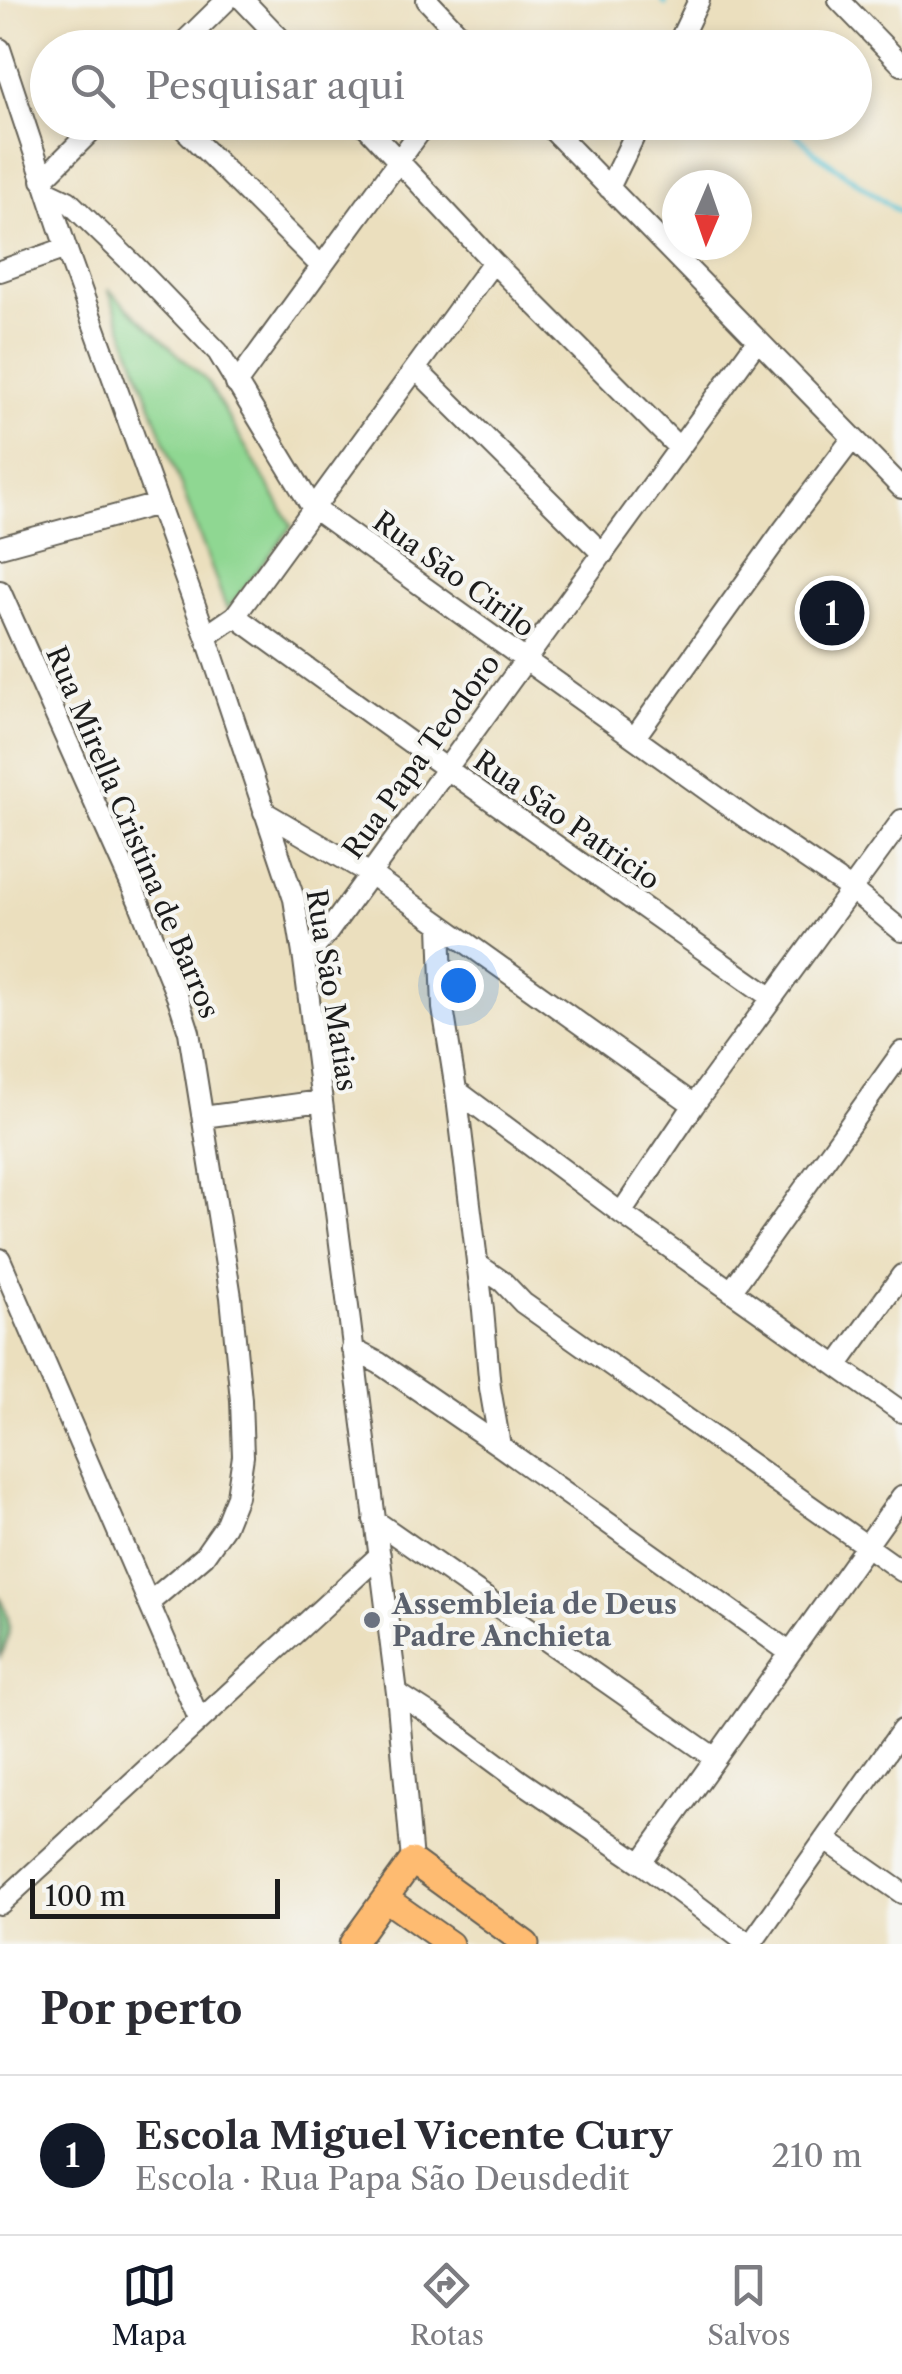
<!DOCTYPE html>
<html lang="pt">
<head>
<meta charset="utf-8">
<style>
  :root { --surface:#fff; --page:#f2f2f3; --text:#2b2b33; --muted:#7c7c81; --line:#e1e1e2; --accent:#111827 }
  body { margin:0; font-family:"Libre Caslon Text",serif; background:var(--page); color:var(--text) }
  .compass { position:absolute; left:662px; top:170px; width:90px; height:90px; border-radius:50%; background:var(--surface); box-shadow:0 5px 15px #0003; rotate:182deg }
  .scale { position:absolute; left:30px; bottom:25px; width:250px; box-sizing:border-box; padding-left:10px; border:5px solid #1c1c1c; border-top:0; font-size:28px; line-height:35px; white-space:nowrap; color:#1c1c1c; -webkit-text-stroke:8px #f6f6f2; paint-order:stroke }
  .you { position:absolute; left:458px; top:985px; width:35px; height:35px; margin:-25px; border:8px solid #fff; border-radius:50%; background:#1a73e8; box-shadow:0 0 0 15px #1a73e833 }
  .badge { display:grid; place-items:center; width:65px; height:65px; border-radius:50%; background:var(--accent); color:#fff; font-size:32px; font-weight:700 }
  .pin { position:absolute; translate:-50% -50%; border:5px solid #fff; box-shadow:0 2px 10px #0006 }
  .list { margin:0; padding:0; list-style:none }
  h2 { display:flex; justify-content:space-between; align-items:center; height:130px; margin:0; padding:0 40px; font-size:42px }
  h2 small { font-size:32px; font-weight:400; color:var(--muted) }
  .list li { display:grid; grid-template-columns:65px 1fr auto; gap:30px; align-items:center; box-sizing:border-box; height:160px; padding:0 40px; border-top:2px solid var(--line) }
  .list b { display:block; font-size:38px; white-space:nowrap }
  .list p { margin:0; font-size:32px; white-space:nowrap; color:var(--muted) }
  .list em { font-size:32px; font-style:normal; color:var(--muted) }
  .icon { flex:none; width:55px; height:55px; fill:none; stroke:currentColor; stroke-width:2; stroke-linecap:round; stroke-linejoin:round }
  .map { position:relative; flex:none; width:902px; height:1944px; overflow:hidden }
  .search { position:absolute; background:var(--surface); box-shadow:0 5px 15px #0003; left:30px; right:30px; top:30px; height:110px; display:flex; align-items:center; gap:25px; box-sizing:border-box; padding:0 35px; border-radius:55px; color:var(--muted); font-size:38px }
  .sheet { height:290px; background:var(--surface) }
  nav { display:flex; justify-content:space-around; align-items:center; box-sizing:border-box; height:140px; border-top:2px solid var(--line); background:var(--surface); font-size:28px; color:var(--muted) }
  nav a { display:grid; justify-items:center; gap:5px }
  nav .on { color:var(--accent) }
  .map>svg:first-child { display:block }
  .green { fill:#8fd792; stroke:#567a57; stroke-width:2.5 }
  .forest { fill:#73b87c; stroke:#486a4c; stroke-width:2.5 }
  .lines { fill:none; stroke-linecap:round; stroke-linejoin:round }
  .stream { stroke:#5bc4d6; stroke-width:5 }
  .minor-casing { stroke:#646055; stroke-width:24 }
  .major-casing { stroke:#646055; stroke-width:29 }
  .minor { stroke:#fff; stroke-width:20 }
  .major { stroke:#febb71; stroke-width:25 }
  .worship-dot { fill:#6b7280; stroke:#f6f6f2; stroke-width:4 }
  .labels { text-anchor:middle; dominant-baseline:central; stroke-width:8; stroke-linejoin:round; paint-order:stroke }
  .street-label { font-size:28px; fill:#1c1c1c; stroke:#f6f6f2 }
  .worship-label { font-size:28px; font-weight:bold; fill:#5b616d; stroke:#f6f6f2; text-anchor:start }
</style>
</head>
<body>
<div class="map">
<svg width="902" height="1944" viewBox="0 0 902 1944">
  <rect width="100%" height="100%" fill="#f6f6f2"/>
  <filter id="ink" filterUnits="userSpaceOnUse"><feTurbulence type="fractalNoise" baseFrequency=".01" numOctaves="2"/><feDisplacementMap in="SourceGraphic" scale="20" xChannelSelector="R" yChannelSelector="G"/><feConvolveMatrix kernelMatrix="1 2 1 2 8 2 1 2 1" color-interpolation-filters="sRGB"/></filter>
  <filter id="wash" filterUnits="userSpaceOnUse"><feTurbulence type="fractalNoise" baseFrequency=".0048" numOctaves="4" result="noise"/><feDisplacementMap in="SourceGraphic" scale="40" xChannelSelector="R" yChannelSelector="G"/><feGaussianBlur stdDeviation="2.25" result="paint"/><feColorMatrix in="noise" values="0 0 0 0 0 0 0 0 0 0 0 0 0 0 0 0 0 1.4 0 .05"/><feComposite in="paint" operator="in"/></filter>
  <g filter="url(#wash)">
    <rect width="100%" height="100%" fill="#ebdfbe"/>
    <path class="green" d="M 108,289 L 207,381 L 292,526 L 227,610 Z"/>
    <path class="forest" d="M 0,1597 C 12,1618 12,1636 0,1657 Z"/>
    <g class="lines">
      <path class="stream" d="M 662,0 L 665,4
        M 783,122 L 817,154 L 902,214"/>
    </g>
  </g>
  <g filter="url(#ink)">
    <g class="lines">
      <g class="minor-casing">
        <path id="minor" d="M 243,0 L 289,48
          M 427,0 L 472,48
          M 839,0 L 902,65
          M 178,48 L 227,0
          M 676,48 L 699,0
          M 0,49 L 66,248 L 206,636 L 294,899 L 304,960 L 397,1693 L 412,1861
          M 177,122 L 321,266
          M 362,122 L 493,262 L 679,448
          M 545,122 L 902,488
          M 42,180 L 100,122
          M 609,188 L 641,122
          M 47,191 L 68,201 L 133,264 L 218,352 L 312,507 L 749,820 L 852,890 L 902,931
          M 0,271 L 66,248
          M 416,369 L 603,554
          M 236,384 L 427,122
          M 0,547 L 158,504
          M 0,591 L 139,902 L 179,1001 L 189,1032 L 231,1297 L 241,1400 L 243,1456 L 237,1496 L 225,1526 L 204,1556 L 150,1602
          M 235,616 L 447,769 L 772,998
          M 206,636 L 235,616 L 493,262
          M 635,737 L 784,529 L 853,438
          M 264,812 L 370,874 L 694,1105
          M 440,926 L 443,1008 L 456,1090 L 483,1310 L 490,1388 L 500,1446
          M 304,960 L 328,932 L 757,341
          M 456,1090 L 621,1213 L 902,1412
          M 203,1117 L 321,1101
          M 621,1213 L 694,1105 L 902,820
          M 0,1259 L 199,1719
          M 477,1264 L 503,1282 L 523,1303 L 902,1571
          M 731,1291 L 902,1052
          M 352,1349 L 379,1363 L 500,1446 L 789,1652
          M 837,1366 L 902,1275
          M 374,1520 L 715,1758
          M 397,1693 L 431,1715 L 519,1780 L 641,1863 L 748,1944
          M 826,1840 L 902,1893
          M 641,1863 L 902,1496
          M 0,1904 L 380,1555
          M 751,1944 L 902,1730"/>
      </g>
      <g class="major-casing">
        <path id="major" d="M 386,1899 L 450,1944
          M 352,1944 L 412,1861 L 526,1944"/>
      </g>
      <use href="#minor" class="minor"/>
      <use href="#major" class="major"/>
    </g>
  </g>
  <circle class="worship-dot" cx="372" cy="1620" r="10"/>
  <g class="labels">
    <g class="street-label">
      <text transform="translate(454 574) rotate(36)">Rua São Cirilo</text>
      <text transform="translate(421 756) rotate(-54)">Rua Papa Teodoro</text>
      <text transform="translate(567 820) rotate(35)">Rua São Patricio</text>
      <text transform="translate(133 832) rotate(67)">Rua Mirella Cristina de Barros</text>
      <text transform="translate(332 990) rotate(81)">Rua São Matias</text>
    </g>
    <g class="worship-label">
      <text x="392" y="1604">Assembleia de Deus<tspan x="392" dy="32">Padre Anchieta</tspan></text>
    </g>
  </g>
</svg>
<svg class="compass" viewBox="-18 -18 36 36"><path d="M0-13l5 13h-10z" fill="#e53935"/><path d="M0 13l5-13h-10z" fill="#7c7c81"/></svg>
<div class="scale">100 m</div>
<div class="you"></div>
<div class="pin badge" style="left:832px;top:613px">1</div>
<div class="search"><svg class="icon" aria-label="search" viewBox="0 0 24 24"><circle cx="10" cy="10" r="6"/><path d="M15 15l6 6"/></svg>Pesquisar aqui</div>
</div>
<section class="sheet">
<h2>Por perto<small></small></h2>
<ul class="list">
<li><span class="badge">1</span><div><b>Escola Miguel Vicente Cury</b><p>Escola · Rua Papa São Deusdedit</p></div><em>210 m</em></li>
</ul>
</section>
<nav>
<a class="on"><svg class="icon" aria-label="map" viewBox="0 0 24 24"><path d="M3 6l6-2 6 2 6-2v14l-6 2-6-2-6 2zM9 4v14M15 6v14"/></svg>Mapa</a>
<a><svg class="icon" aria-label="directions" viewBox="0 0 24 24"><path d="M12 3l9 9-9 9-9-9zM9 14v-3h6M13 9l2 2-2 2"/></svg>Rotas</a>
<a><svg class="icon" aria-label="saved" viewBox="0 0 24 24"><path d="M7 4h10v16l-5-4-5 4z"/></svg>Salvos</a>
</nav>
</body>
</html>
